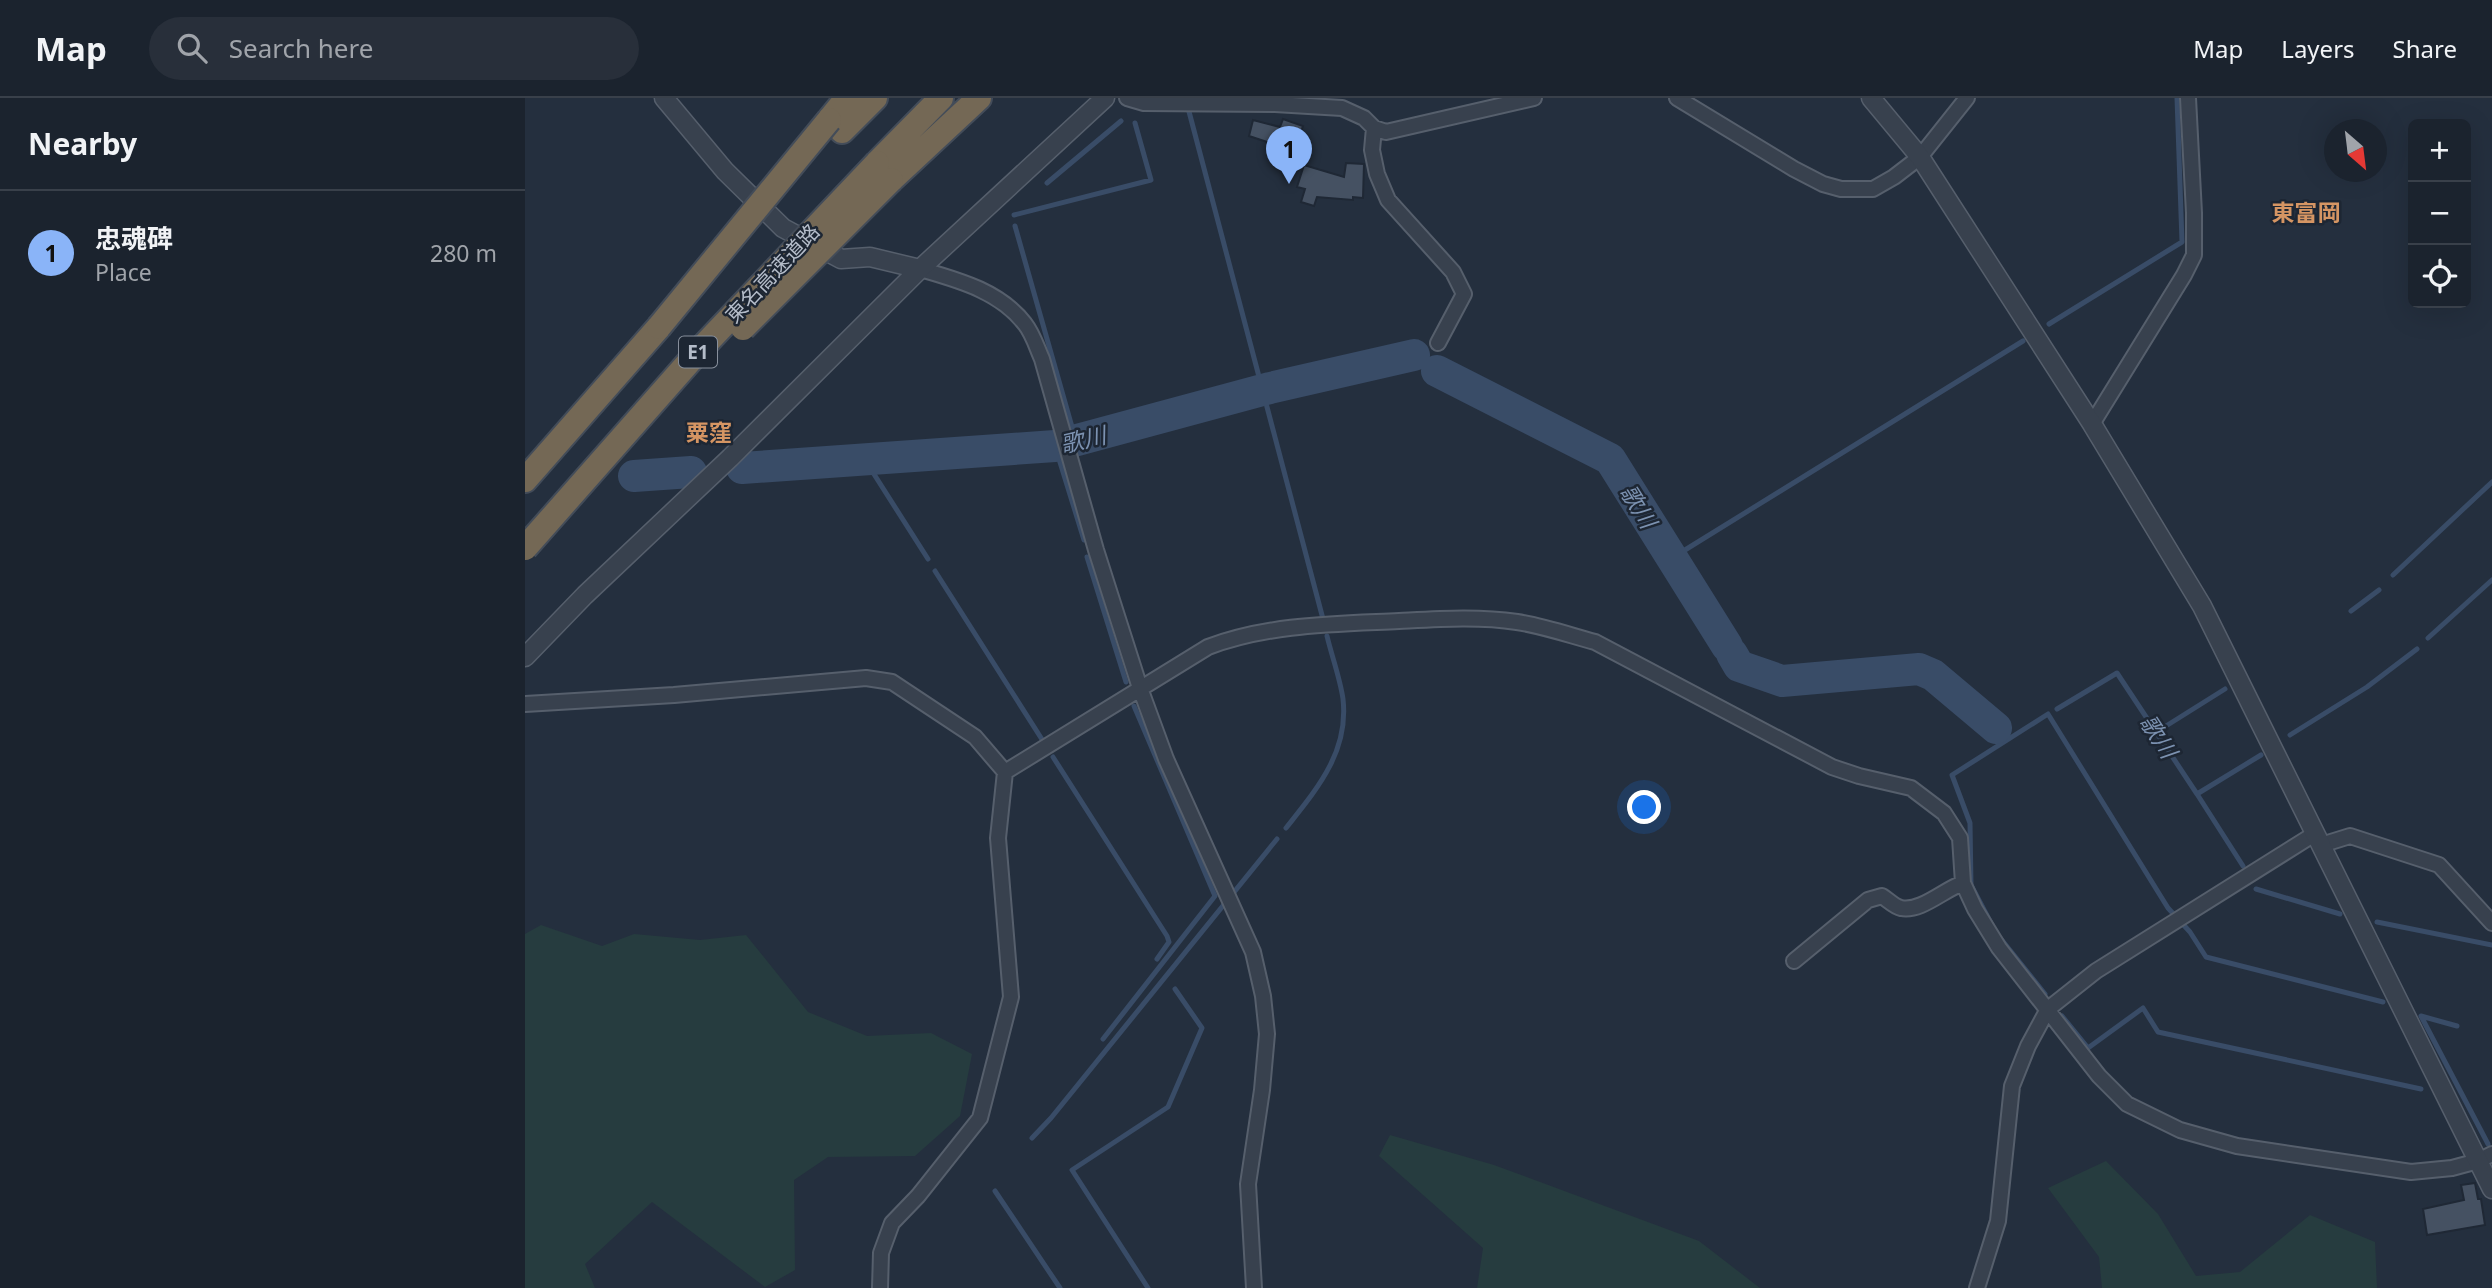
<!DOCTYPE html>
<html lang="en">
<head>
<meta charset="utf-8">
<style>
  :root { --surface:#1b232e; --page:#282f3a; --text:#f1f3f6; --muted:#a0a4aa; --line:#39404a; --accent:#8ab4f8 }
  body { margin:0; font-family:"Noto Sans","Noto Sans JP",sans-serif; background:var(--page); color:var(--text) }
  .controls { position:absolute; right:21px; top:21px; display:grid; overflow:hidden; border-radius:10px; box-shadow:0 7px 28px #0002 }
  .controls button { width:63px; height:63px; display:grid; place-items:center; padding:0; border:0; border-bottom:2px solid var(--line); background:var(--surface); color:var(--text); font:35px sans-serif }
  .compass { position:absolute; left:1799px; top:21px; width:63px; height:63px; border-radius:50%; background:var(--surface); box-shadow:0 7px 28px #0002; rotate:152deg }
  .you { position:absolute; left:1120px; top:710px; width:24px; height:24px; margin:-18px; border:5px solid #fff; border-radius:50%; background:#1a73e8; box-shadow:0 0 0 10px #1a73e833 }
  .badge { display:grid; place-items:center; width:46px; height:46px; border-radius:50%; background:var(--accent); color:#111; font-size:23px; font-weight:700 }
  .pin { position:absolute; translate:-50% -58px; filter:drop-shadow(0 2px 4px #0008) }
  .pin::after { content:''; position:absolute; top:37px; width:24px; height:21px; background:inherit; clip-path:polygon(0 0,100% 0,50% 100%) }
  .list { margin:0; padding:0; list-style:none }
  h2 { display:flex; justify-content:space-between; align-items:center; height:91px; margin:0; padding:0 28px; font-size:30px }
  h2 small { font-size:23px; font-weight:400; color:var(--muted) }
  .list li { display:grid; grid-template-columns:46px 1fr auto; gap:21px; align-items:center; box-sizing:border-box; height:126px; padding:0 28px; border-top:2px solid var(--line) }
  .list b { display:block; font-size:26px; white-space:nowrap }
  .list p { margin:0; font-size:23px; white-space:nowrap; color:var(--muted) }
  .list em { font-size:23px; font-style:normal; color:var(--muted) }
  .icon { flex:none; width:38px; height:38px; fill:none; stroke:currentColor; stroke-width:2; stroke-linecap:round; stroke-linejoin:round }
  .map { position:relative; flex:none; width:1967px; height:1190px; overflow:hidden }
  header { display:flex; align-items:center; gap:42px; box-sizing:border-box; height:98px; padding:0 35px; background:var(--surface); border-bottom:2px solid var(--line) }
  header strong { font-size:33px }
  nav { display:flex; gap:38px; margin-inline-start:auto; font-size:24px }
  .search { width:490px; height:63px; background:var(--page); display:flex; align-items:center; gap:18px; box-sizing:border-box; padding:0 24px; border-radius:38px; color:var(--muted); font-size:26px }
  main { display:flex }
  aside { flex:1; background:var(--surface) }
  .map>svg:first-child { display:block }
  .green { fill:#263c3f }
  .lines { fill:none; stroke-linecap:round; stroke-linejoin:round }
  .stream { stroke:#394c67; stroke-width:5 }
  .river { stroke:#394c67; stroke-width:32 }
  .building { fill:#455162; stroke:#1f2835; stroke-width:2 }
  .minor-casing { stroke:#565f6c; stroke-width:18 }
  .tertiary-casing { stroke:#565f6c; stroke-width:21 }
  .motorway-casing { stroke:#434c59; stroke-width:28 }
  .minor { stroke:#38414e; stroke-width:14 }
  .tertiary { stroke:#38414e; stroke-width:18 }
  .motorway { stroke:#746855; stroke-width:24 }
  .motorway-bridge-casing { stroke:#434c59; stroke-width:28; stroke-linecap:butt }
  .motorway-bridge { stroke:#746855; stroke-width:24 }
  .labels { text-anchor:middle; dominant-baseline:central; stroke-width:5; stroke-linejoin:round; paint-order:stroke }
  .shield { fill:#1d2633; stroke:#878f9c; stroke-width:2 }
  .shield-label { font-size:19px; font-weight:bold; fill:#b4bcc9 }
  .street-label { font-size:21px; fill:#b4bcc9; stroke:#1d2633 }
  .neighbourhood-label { font-size:23px; font-weight:bold; fill:#d59563; stroke:#1d2633 }
  .water-label { font-size:23px; font-style:italic; fill:#7c92b1; stroke:#1d2633 }
</style>
</head>
<body>
<header>
<strong>Map</strong>
<div class="search"><svg class="icon" aria-label="search" viewBox="0 0 24 24"><circle cx="10" cy="10" r="6"/><path d="M15 15l6 6"/></svg>Search here</div>
<nav><a>Map</a><a>Layers</a><a>Share</a></nav>
</header>
<main>
<aside>
<h2>Nearby<small></small></h2>
<ul class="list">
<li><span class="badge">1</span><div><b>忠魂碑</b><p>Place</p></div><em>280 m</em></li>
</ul>
</aside>
<div class="map">
<svg width="1967" height="1190" viewBox="0 0 1967 1190">
  <rect width="100%" height="100%" fill="#242f3e"/>
  <path class="green" d="M 16,827 L 77,848 L 109,836 L 175,842 L 221,837 L 283,914 L 342,938 L 406,935 L 447,956 L 435,1018 L 390,1058 L 303,1059 L 269,1082 L 270,1172 L 240,1189 L 127,1104 L 60,1166 L 70,1190 L 0,1190 L 0,836 Z
    M 865,1037 L 969,1067 L 1174,1143 L 1235,1190 L 952,1190 L 958,1150 L 854,1058 Z
    M 1581,1063 L 1633,1116 L 1671,1178 L 1715,1174 L 1785,1117 L 1850,1144 L 1852,1190 L 1577,1190 L 1574,1159 L 1523,1090 Z"/>
  <g class="lines">
    <path class="stream" d="M 662,6 L 798,521
      M 522,85 L 596,23
      M 489,117 L 626,82 L 610,25
      M 490,128 L 547,329
      M 1524,226 L 1657,144 L 1652,0
      M 530,348 L 559,442
      M 340,362 L 403,461
      M 562,459 L 601,584
      M 1147,460 L 1498,243
      M 410,473 L 518,643
      M 1868,477 L 1967,384
      M 1826,513 L 1854,492
      M 1903,540 L 1967,482
      M 1532,611 L 1592,575 L 1672,696 L 1736,657
      M 1633,633 L 1700,591
      M 1765,637 L 1842,589 L 1892,551
      M 528,659 L 642,838 L 644,844 L 632,861
      M 1672,696 L 1718,768
      M 761,730 C 792,691 824,654 818,601 C 815,580 807,559 802,538
      M 1731,791 L 1815,816
      M 1852,824 L 1967,847
      M 1467,827 L 1446,787 L 1445,725 L 1427,677 L 1523,616 L 1643,810 L 1665,834 L 1681,859 L 1858,904
      M 1476,841 L 1520,896
      M 1537,918 L 1563,950 L 1618,910 L 1633,934 L 1896,991
      M 1896,918 L 1963,1046
      M 1896,918 L 1932,928
      M 578,941 L 690,798 L 609,608
      M 507,1040 L 526,1020 L 752,741
      M 470,1093 L 535,1190
      M 623,1190 L 547,1072 L 643,1009 L 677,930 L 650,891"/>
    <path class="river" d="M 912,273 L 1085,361 L 1202,548
      M 217,370 L 530,348 L 745,290 L 889,257
      M 109,378 L 166,374
      M 1207,556 L 1214,568 L 1257,583 L 1394,571 L 1408,577 L 1471,630"/>
  </g>
  <path class="building" d="M 758,21 L 778,28 L 769,53 L 724,38 L 728,22 L 755,29 Z
    M 821,65 L 839,66 L 838,100 L 828,99 L 828,102 L 792,99 L 789,108 L 776,104 L 780,91 L 772,89 L 779,67 L 819,79 Z
    M 1950,1085 L 1953,1101 L 1956,1101 L 1960,1127 L 1902,1137 L 1898,1111 L 1939,1102 L 1936,1087 Z"/>
  <g class="lines">
    <g class="minor-casing">
      <path id="minor" d="M 602,0 L 619,5 L 750,6 L 817,10 L 839,20 L 849,30 L 861,34 L 1009,0
        M 1152,0 L 1269,71 L 1298,86 L 1316,91 L 1348,91 L 1369,79 L 1395,59 L 1442,0
        M 849,30 L 847,52 L 852,76 L 863,102 L 928,174 L 939,196 L 913,245
        M 395,171 C 433,182 475,193 500,226 C 508,236 512,250 517,261 L 571,452 L 615,590 L 641,661 L 728,854 L 738,898 L 742,936 L 737,992 L 723,1086 L 729,1190
        M 1567,326 L 1659,177 L 1669,157 L 1669,115 L 1663,0
        M 0,606 L 149,597 L 341,580 L 367,584 L 450,639 L 480,674
        M 1796,747 L 1825,738 L 1914,767 L 1967,825
        M 1269,863 L 1343,802 L 1357,798 C 1363,802 1370,809 1376,810 C 1396,814 1418,792 1438,785
        M 355,1190 L 356,1155 L 367,1125 L 393,1098 L 455,1020 L 486,899 L 473,740 L 480,674 L 683,549 C 744,526 810,526 874,523 C 912,521 953,518 992,524 C 1018,528 1044,537 1070,544 L 1307,669 L 1334,678 L 1386,690 L 1419,715 L 1435,740 L 1438,785 L 1450,811 L 1474,850 L 1574,978 L 1602,1006 L 1655,1032 L 1712,1048 L 1886,1074 L 1927,1070 L 1953,1063 L 1967,1056
        M 1452,1190 L 1473,1123 L 1487,988 L 1503,948 L 1523,911 L 1571,873 L 1791,735"/>
    </g>
    <g class="tertiary-casing">
      <path id="tertiary" d="M 139,0 L 200,73 L 258,130 L 316,161 L 345,159 L 395,171
        M 1346,0 L 1395,59 L 1567,326 L 1677,508 L 1967,1091
        M 0,559 L 60,497 L 205,360 L 395,171 L 580,0"/>
    </g>
    <g class="motorway-casing">
      <path id="motorway" d="M 304,22 L 322,0
        M 317,33 L 350,0
        M 352,65 L 416,0
        M 366,82 L 454,0
        M 0,382 L 134,229"/>
    </g>
    <use href="#minor" class="minor"/>
    <use href="#tertiary" class="tertiary"/>
    <use href="#motorway" class="motorway"/>
    <g class="motorway-bridge-casing">
      <path id="motorway-bridge" d="M 134,229 L 304,22
        M 218,230 L 366,82
        M 0,450 L 171,256 L 352,65"/>
    </g>
    <use href="#motorway-bridge" class="motorway-bridge"/>
  </g>
  <g class="labels">
    <rect class="shield" x="154" y="238.5" width="38" height="31" rx="5"/>
    <g class="shield-label">
      <text x="173" y="254">E1</text>
    </g>
    <g class="street-label">
      <text transform="translate(247 175) rotate(-47)">東名高速道路</text>
    </g>
    <g class="neighbourhood-label">
      <text x="1781" y="114">東富岡</text>
      <text x="184" y="334">粟窪</text>
    </g>
    <g class="water-label">
      <text transform="translate(558 341) rotate(-13)">歌川</text>
      <text transform="translate(1114 408) rotate(58)">歌川</text>
      <text transform="translate(1634 638) rotate(57)">歌川</text>
    </g>
  </g>
</svg>
<div class="controls">
<button>+</button>
<button>−</button>
<button><svg class="icon" aria-label="locate" viewBox="0 0 24 24"><circle cx="12" cy="12" r="6"/><path d="M12 2v4M12 18v4M2 12h4M18 12h4"/></svg></button>
</div>
<svg class="compass" viewBox="-18 -18 36 36"><path d="M0-13l5 13h-10z" fill="#e53935"/><path d="M0 13l5-13h-10z" fill="#a0a4aa"/></svg>
<div class="you"></div>
<div class="pin badge" style="left:764px;top:86px">1</div>
</div>
</main>
</body>
</html>
